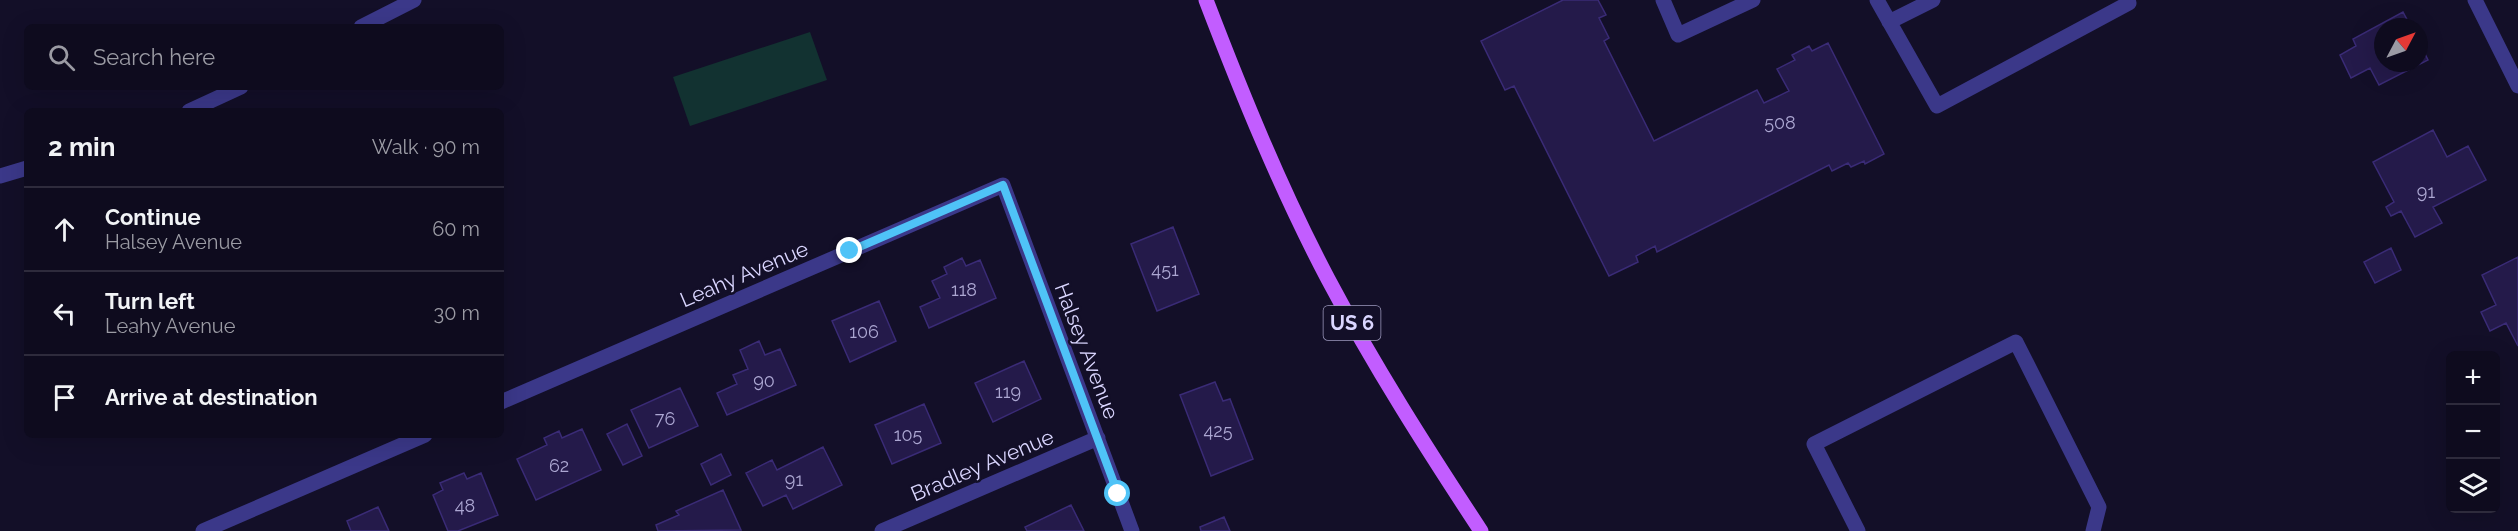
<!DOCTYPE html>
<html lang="en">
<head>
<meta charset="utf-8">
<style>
  :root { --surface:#0e0b1e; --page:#1c192b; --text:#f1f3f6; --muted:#9b9ba4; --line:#2e2b3c }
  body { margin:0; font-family:Raleway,sans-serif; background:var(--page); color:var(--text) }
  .controls { position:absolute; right:18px; bottom:18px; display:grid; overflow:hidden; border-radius:9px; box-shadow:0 6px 24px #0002 }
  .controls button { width:54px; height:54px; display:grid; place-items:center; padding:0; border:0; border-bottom:2px solid var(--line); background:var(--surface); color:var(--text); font:30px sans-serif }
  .compass { position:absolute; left:2374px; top:18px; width:54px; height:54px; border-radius:50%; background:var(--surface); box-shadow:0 6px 24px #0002; rotate:49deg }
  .stop { position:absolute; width:18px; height:18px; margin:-14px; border:4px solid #4fc3f7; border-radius:50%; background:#fff }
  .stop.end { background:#4fc3f7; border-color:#fff; box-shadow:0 2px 6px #0008 }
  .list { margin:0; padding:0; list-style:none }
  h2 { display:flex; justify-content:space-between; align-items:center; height:78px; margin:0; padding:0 24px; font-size:26px }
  h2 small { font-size:20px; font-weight:400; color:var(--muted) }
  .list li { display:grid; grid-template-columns:39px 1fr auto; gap:18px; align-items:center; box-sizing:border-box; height:84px; padding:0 24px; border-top:2px solid var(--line) }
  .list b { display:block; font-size:22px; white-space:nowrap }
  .list p { margin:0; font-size:20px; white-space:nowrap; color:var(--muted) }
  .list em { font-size:20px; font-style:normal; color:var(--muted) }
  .icon { flex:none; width:33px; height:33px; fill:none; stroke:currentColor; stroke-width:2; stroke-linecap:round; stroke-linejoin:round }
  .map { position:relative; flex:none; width:2518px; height:531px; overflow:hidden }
  .search { position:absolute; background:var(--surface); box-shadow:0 6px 24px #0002; left:24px; top:24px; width:480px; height:66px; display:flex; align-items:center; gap:15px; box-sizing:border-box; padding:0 21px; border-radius:9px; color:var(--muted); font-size:22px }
  .panel { position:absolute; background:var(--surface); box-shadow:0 6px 24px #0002; left:24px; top:108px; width:480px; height:330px; border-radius:9px }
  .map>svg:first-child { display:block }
  .green { fill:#123231 }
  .building { fill:#241a4a; stroke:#3a2b76; stroke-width:1.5 }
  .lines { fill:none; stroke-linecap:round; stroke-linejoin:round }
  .service { stroke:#3b3889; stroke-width:15 }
  .minor { stroke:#3b3889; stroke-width:15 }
  .primary { stroke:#c25dff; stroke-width:15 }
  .route { stroke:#4fc3f7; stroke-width:8 }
  .labels { text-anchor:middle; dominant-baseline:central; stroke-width:5; stroke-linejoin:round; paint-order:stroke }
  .number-label { font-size:18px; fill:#aca7d2 }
  .shield { fill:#130f28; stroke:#9e9abe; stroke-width:1.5 }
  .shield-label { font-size:20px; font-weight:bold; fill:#dad6ff }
  .street-label { font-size:21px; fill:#dad6ff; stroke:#130f28 }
</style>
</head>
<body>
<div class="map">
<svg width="2518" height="531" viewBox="0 0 2518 531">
  <rect width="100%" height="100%" fill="#130f28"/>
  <path class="green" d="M 810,32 L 827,80 L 690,126 L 673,77 Z"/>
  <path class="building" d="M 1563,0 L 1598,0 L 1606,15 L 1599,18 L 1609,38 L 1604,41 L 1654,141 L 1757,90 L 1764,103 L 1789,91 L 1777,69 L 1795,60 L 1792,55 L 1809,46 L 1812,51 L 1828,43 L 1884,154 L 1865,164 L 1864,161 L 1851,167 L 1848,163 L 1832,171 L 1829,165 L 1657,252 L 1655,246 L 1636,256 L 1638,262 L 1609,276 L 1514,86 L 1505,90 L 1481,41 Z
    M 2403,12 L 2411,27 L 2383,27 L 2383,63 L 2419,63 L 2419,42 L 2428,60 L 2379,85 L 2370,68 L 2351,78 L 2340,55 L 2356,46 L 2353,39 Z
    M 2433,130 L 2447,157 L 2468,146 L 2486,180 L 2433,207 L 2442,223 L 2415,237 L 2401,211 L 2391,216 L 2386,207 L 2394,202 L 2373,162 Z
    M 1173,227 L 1199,294 L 1157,311 L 1131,244 Z
    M 2391,248 L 2401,270 L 2375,283 L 2364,262 Z
    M 2518,257 L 2518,346 L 2506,323 L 2490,331 L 2481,312 L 2496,305 L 2482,275 Z
    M 962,258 L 966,266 L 980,260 L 996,298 L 929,328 L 920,307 L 940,298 L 932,281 L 947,274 L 944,267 Z
    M 879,301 L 896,341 L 850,362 L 832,321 Z
    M 759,341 L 765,355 L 780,349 L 796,385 L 727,415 L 717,393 L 737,384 L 733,375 L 748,369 L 740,350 Z
    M 1024,361 L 1041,399 L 993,422 L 975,383 Z
    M 1215,382 L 1223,401 L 1230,399 L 1253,459 L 1211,476 L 1180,395 Z
    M 680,388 L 698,426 L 649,448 L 631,410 Z
    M 924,404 L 941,443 L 892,464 L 875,425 Z
    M 627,424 L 642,456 L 623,465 L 607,434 Z
    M 582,429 L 601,470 L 536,500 L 517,459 L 547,445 L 544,438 L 559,431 L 562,438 Z
    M 823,447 L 842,485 L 793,509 L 786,495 L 763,506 L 746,473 L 772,460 L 777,470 Z
    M 721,454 L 731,475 L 711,485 L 701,464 Z
    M 464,473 L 467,479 L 481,473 L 498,515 L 458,531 L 448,531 L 433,495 L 443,490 L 440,483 Z
    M 723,490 L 741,530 L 658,531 L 656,525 L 679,515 L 676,511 Z
    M 1071,505 L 1084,531 L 1027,531 L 1025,527 Z
    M 378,507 L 389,531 L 351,531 L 347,521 Z
    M 1224,517 L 1230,531 L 1201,531 L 1200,527 Z"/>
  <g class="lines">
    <path class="service" d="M 1663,0 L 1678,35 L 1753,0
      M 1877,0 L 1937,106 L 2129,3 L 2128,0
      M 1889,22 L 1933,0
      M 361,27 L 414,0
      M 189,111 L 241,87
      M 0,176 L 27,168
      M 1858,531 L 1814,444 L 2016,342 L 2099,507 L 2093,531"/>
    <path class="minor" d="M 2475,0 L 2518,86
      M 501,402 L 1003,185 L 1132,531
      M 203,531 L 425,435
      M 882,531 L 1098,438"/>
    <path class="primary" d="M 1206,0 C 1242,94 1281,190 1328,279 C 1374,366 1427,449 1481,531"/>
  </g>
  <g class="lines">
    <path class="route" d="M 850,251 L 1003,185 L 1118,494"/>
  </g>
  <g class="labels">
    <g class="number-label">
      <text x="1780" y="122">508</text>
      <text x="2426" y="191">91</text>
      <text x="1165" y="269">451</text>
      <text x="964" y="289">118</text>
      <text x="864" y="331">106</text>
      <text x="764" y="380">90</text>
      <text x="1008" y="391">119</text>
      <text x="665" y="418">76</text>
      <text x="1218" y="430">425</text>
      <text x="908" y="434">105</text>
      <text x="559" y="465">62</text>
      <text x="794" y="479">91</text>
      <text x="465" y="505">48</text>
    </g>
    <rect class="shield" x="1323.5" y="306" width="57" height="34" rx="4.5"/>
    <g class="shield-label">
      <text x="1352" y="323">US 6</text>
    </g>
    <g class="street-label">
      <text transform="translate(744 274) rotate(-23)">Leahy Avenue</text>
      <text transform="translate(1087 351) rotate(69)">Halsey Avenue</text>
      <text transform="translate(982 465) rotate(-23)">Bradley Avenue</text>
    </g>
  </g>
</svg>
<div class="controls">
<button>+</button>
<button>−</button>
<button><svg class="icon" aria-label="layers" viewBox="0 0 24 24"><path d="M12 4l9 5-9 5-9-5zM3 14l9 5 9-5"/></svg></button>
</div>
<svg class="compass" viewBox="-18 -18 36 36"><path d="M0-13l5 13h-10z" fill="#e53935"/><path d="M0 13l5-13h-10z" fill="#9b9ba4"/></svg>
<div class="stop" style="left:1118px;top:494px"></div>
<div class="stop end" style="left:850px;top:251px"></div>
<div class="search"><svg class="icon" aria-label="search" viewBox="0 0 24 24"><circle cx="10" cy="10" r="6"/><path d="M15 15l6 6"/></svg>Search here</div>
<section class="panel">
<h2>2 min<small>Walk · 90 m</small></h2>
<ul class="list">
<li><svg class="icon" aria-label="ahead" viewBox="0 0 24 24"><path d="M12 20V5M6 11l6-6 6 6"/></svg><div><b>Continue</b><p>Halsey Avenue</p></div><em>60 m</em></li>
<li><svg class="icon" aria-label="left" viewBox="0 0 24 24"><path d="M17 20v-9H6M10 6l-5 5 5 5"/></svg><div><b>Turn left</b><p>Leahy Avenue</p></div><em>30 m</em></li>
<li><svg class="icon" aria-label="arrive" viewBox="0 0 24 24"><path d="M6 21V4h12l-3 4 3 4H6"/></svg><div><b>Arrive at destination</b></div></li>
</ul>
</section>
</div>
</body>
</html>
